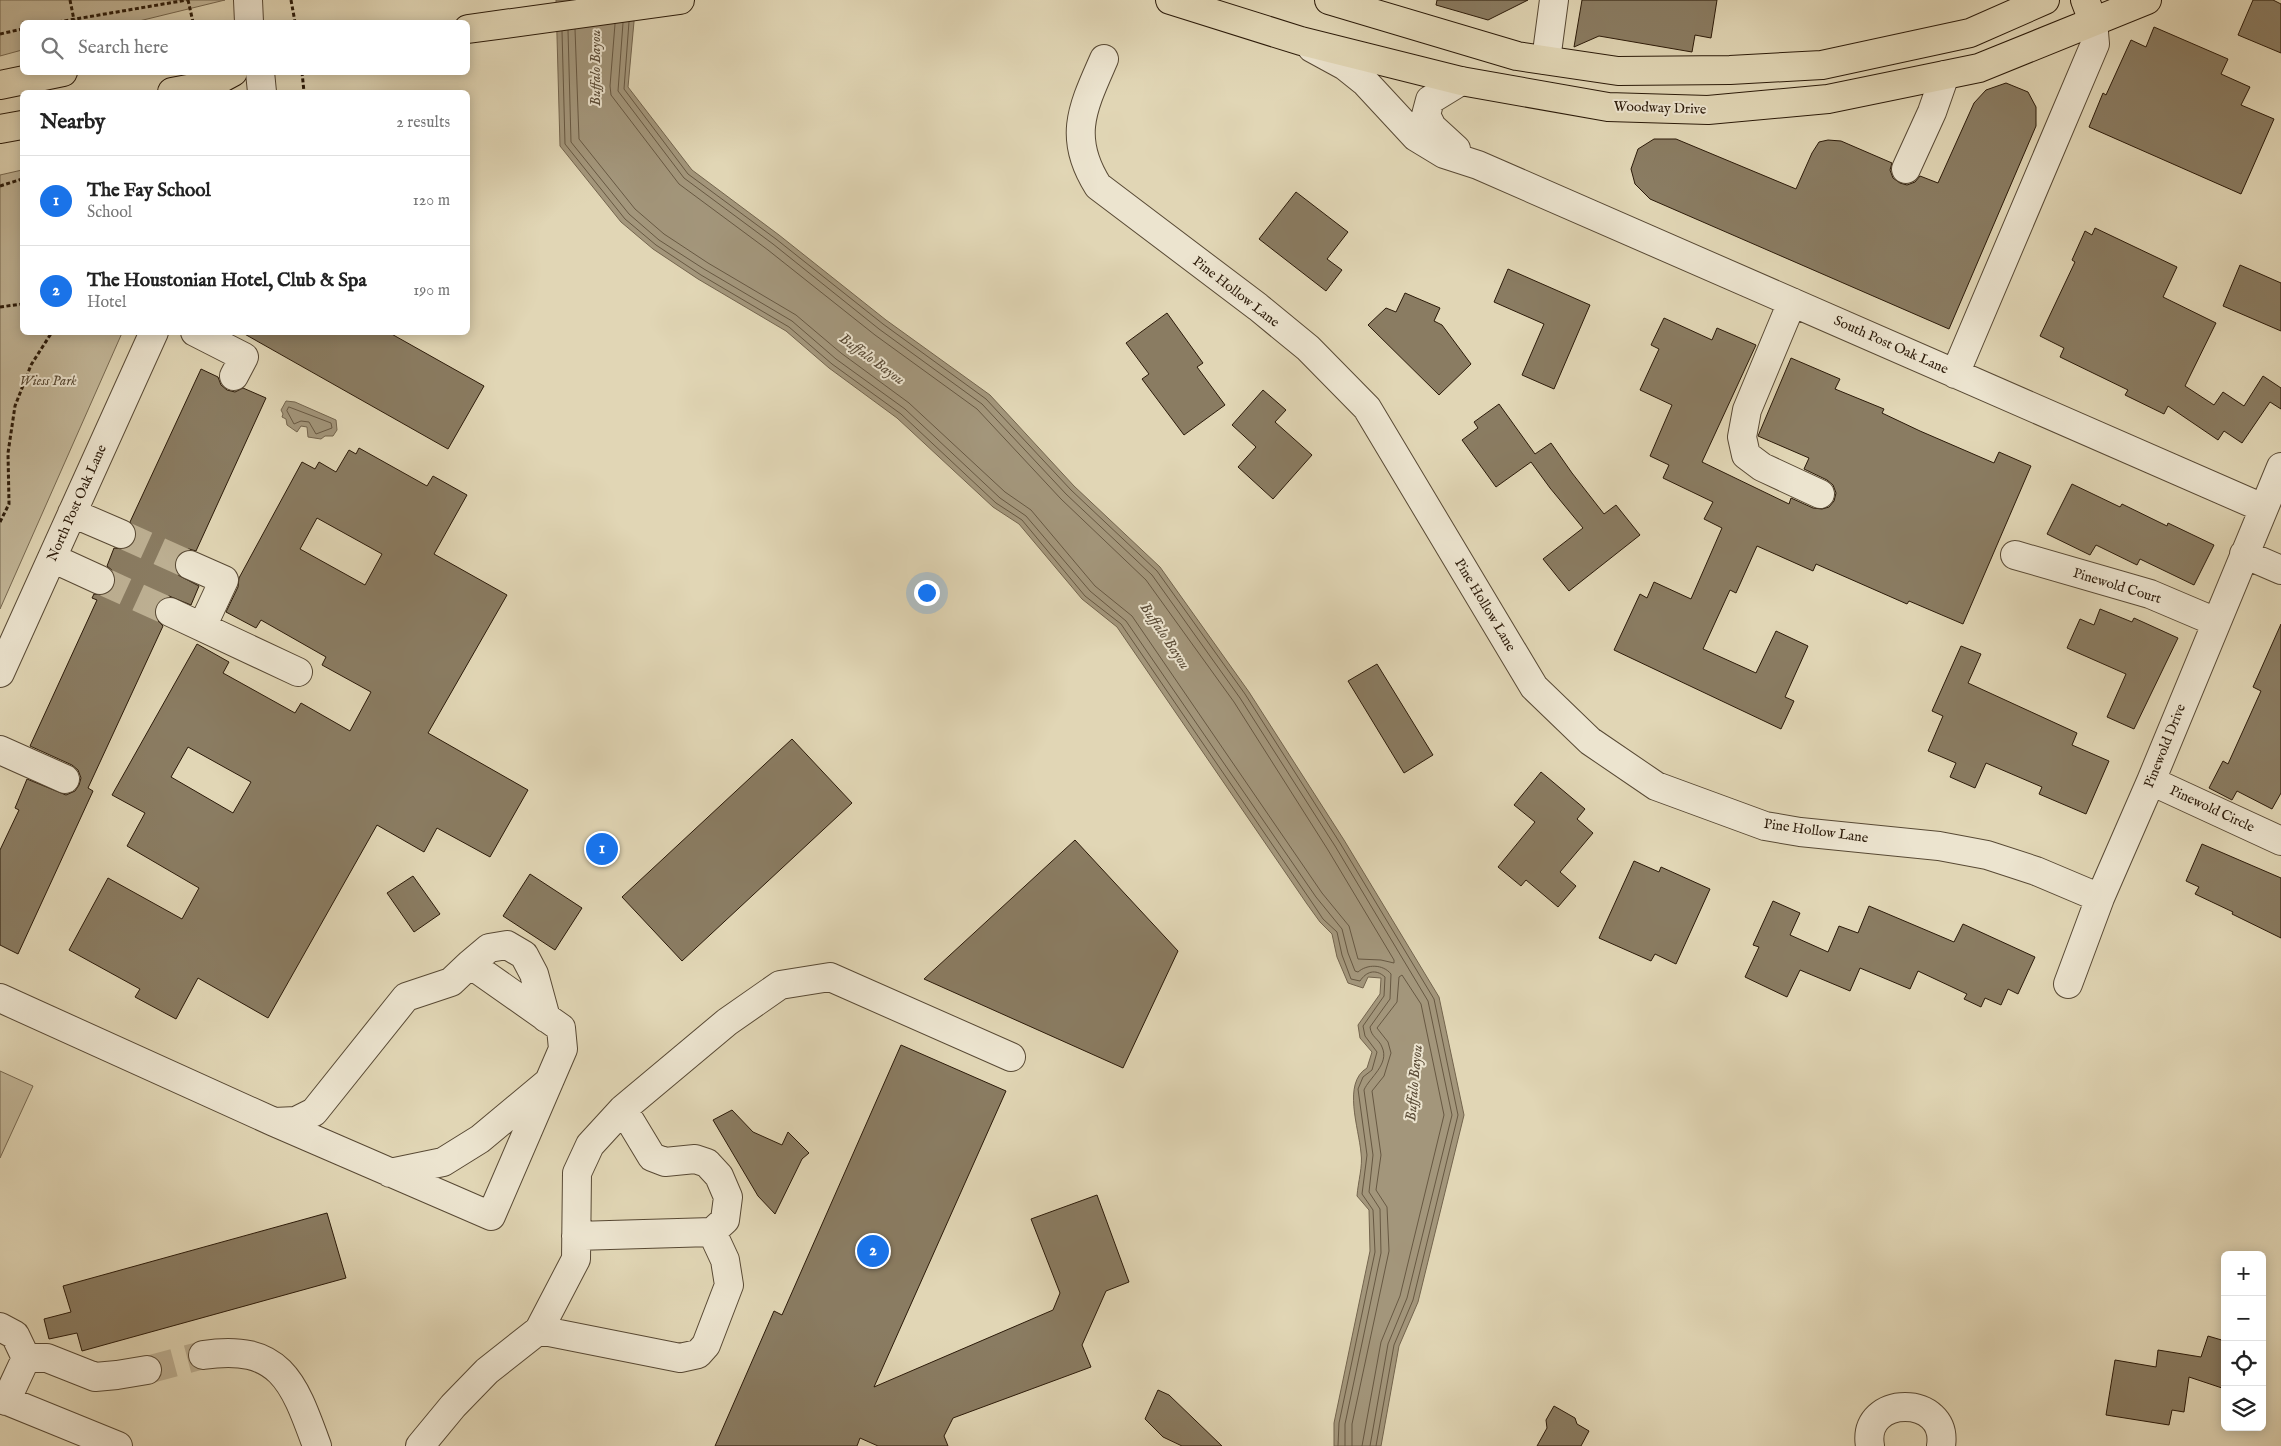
<!DOCTYPE html>
<html lang="en">
<head>
<meta charset="utf-8">
<style>
  :root { --surface:#fff; --page:#f6f6f6; --text:#222; --muted:#767676; --line:#e0e0e0; --accent:#1a73e8 }
  body { margin:0; font-family:"IM FELL English",serif; background:var(--page); color:var(--text) }
  .controls { position:absolute; right:15px; bottom:15px; display:grid; overflow:hidden; border-radius:8px; box-shadow:0 2px 12px #0003 }
  .controls button { width:45px; height:45px; display:grid; place-items:center; padding:0; border:0; border-bottom:1px solid var(--line); background:var(--surface); color:var(--text); font:25px sans-serif }
  .you { position:absolute; left:926px; top:592px; width:18px; height:18px; margin:-12px; border:4px solid #fff; border-radius:50%; background:#1a73e8; box-shadow:0 0 0 8px #1a73e833 }
  .badge { display:grid; place-items:center; width:32px; height:32px; border-radius:50%; background:var(--accent); color:#fff; font-size:16px; font-weight:700 }
  .pin { position:absolute; translate:-50% -50%; border:2px solid #fff; box-shadow:0 1px 5px #0006 }
  .list { margin:0; padding:0; list-style:none }
  h2 { display:flex; justify-content:space-between; align-items:center; height:65px; margin:0; padding:0 20px; font-size:21px }
  h2 small { font-size:16px; font-weight:400; color:var(--muted) }
  .list li { display:grid; grid-template-columns:32px 1fr auto; gap:15px; align-items:center; box-sizing:border-box; height:90px; padding:0 20px; border-top:1px solid var(--line) }
  .list b { display:block; font-size:19px; white-space:nowrap }
  .list p { margin:0; font-size:16px; white-space:nowrap; color:var(--muted) }
  .list em { font-size:16px; font-style:normal; color:var(--muted) }
  .icon { flex:none; width:28px; height:28px; fill:none; stroke:currentColor; stroke-width:2; stroke-linecap:round; stroke-linejoin:round }
  .map { position:relative; flex:none; width:2281px; height:1446px; overflow:hidden }
  .search { position:absolute; background:var(--surface); box-shadow:0 2px 12px #0003; left:20px; top:20px; width:450px; height:55px; display:flex; align-items:center; gap:12px; box-sizing:border-box; padding:0 18px; border-radius:8px; color:var(--muted); font-size:19px }
  .panel { position:absolute; background:var(--surface); box-shadow:0 2px 12px #0003; left:20px; top:90px; width:450px; height:245px; border-radius:8px }
  .map>svg:first-child { display:block }
  .green { fill:#c2b698; stroke:#766850 }
  .water { fill:#a3967b; stroke:#73644d }
  .lines { fill:none; stroke-linecap:round; stroke-linejoin:round }
  .shore { stroke:#675842; stroke-width:1 }
  .building { fill:#8a7c62; stroke:#2b1a09; fill-rule:evenodd }
  .minor-tunnel { stroke:#bdb093; stroke-width:28; stroke-dasharray:28 14; stroke-linecap:butt }
  .minor-casing { stroke:#584934; stroke-width:30 }
  .major-casing { stroke:#2b1a09; stroke-width:30 }
  .path { stroke:#2b1a09; stroke-width:3; stroke-dasharray:4 2.5; stroke-linecap:butt }
  .minor { stroke:#ece4cf; stroke-width:28 }
  .major { stroke:#e1d6b5; stroke-width:28 }
  .labels { text-anchor:middle; dominant-baseline:central; stroke-width:4; stroke-linejoin:round; paint-order:stroke }
  .street-label { font-size:14px; fill:#2b1a09; stroke:#ece4cf }
  .park-label { font-size:14px; font-style:italic; fill:#584934; stroke:#ece4cf }
  .water-label { font-size:15px; font-style:italic; fill:#5b4c37; stroke:#ece4cf }
</style>
</head>
<body>
<div class="map">
<svg width="2281" height="1446" viewBox="0 0 2281 1446">
  <rect width="100%" height="100%" fill="#e1d6b5"/>
  <filter id="stains"><feTurbulence type="fractalNoise" baseFrequency=".004" numOctaves="4"/><feColorMatrix values="0 0 0 0 .2 0 0 0 0 .09 0 0 0 0 .02 0 0 0 .5 -.17"/></filter>
  <radialGradient id="worn" r=".72"><stop offset=".6" stop-color="#630" stop-opacity="0"/><stop offset="1" stop-color="#630" stop-opacity=".3"/></radialGradient>
  <path class="green" d="M 0,0 L 225,0 L 135,22 L 22,22 L 22,50 L 0,56 Z
    M 22,170 L 22,332 L 122,333 L 0,609 L 0,175 Z
    M 0,1071 L 33,1086 L 0,1158 Z"/>
  <path class="water" d="M 556,0 L 636,0 L 628,87 L 692,170 L 779,235 L 886,320 L 990,395 L 1074,486 L 1160,567 L 1249,692 L 1344,840 L 1439,997 L 1464,1115 L 1418,1302 L 1399,1346 L 1381,1446 L 1334,1446 L 1334,1423 L 1370,1251 L 1369,1210 L 1357,1196 C 1358,1182 1363,1166 1361,1153 C 1359,1128 1342,1083 1367,1068 L 1372,1052 L 1360,1038 L 1358,1025 L 1380,994 L 1381,978 L 1368,977 L 1363,988 L 1348,983 L 1337,957 L 1332,934 L 1320,922 L 1307,904 L 1117,627 L 1082,599 L 1019,524 L 993,507 L 897,418 L 829,368 L 786,331 L 698,279 L 653,249 L 621,222 L 560,146 Z
    M 286,401 L 295,402 L 336,420 L 337,430 L 333,436 L 325,436 L 321,439 L 308,437 L 307,427 L 301,426 L 297,432 L 287,425 L 286,419 L 282,417 L 283,414 L 281,410 Z"/>
  <g class="lines">
    <path class="shore" d="M 629,22 L 624,89 L 688,174 L 776,239 L 883,324 L 986,399 L 1071,490 L 1157,571 L 1245,694 L 1340,843 L 1434,999 L 1458,1115 L 1413,1300 L 1394,1345 L 1376,1446
      M 623,23 L 618,91 L 684,178 L 773,244 L 879,329 L 982,404 L 1066,494 L 1152,575 L 1240,698 L 1335,846 L 1428,1001 L 1452,1115 L 1407,1298 L 1388,1344 L 1370,1446
      M 575,29 L 579,139 L 635,209 L 664,234 L 708,263 L 796,315 L 841,353 L 909,403 L 1005,492 L 1031,510 L 1095,586 L 1132,616 L 1322,893 L 1349,926 L 1358,959 L 1381,960 L 1394,963 L 1394,960 L 1328,850 L 1234,702 L 1146,580 L 1061,499 L 977,409 L 875,335 L 768,250 L 679,184 L 611,95 L 610,86 L 615,24
      M 568,30 L 571,142 L 629,214 L 659,240 L 704,269 L 792,321 L 836,359 L 905,409 L 1000,498 L 1026,516 L 1090,591 L 1126,621 L 1316,897 L 1342,929 L 1348,953 L 1355,971 L 1358,972 C 1367,964 1383,964 1391,974 L 1390,999 L 1370,1027 C 1371,1037 1379,1039 1382,1047 C 1390,1064 1369,1078 1364,1090 L 1373,1155 L 1369,1192 L 1380,1209 L 1381,1253 L 1345,1424 L 1345,1446
      M 562,31 L 565,144 L 625,219 L 656,245 L 701,275 L 789,327 L 832,364 L 901,414 L 996,503 L 1022,520 L 1085,596 L 1121,624 L 1311,901 L 1323,919 L 1337,932 L 1342,955 L 1351,979 L 1360,981 C 1366,972 1375,968 1385,977 L 1384,996 L 1363,1026 L 1365,1036 L 1377,1052 L 1372,1070 L 1363,1077 L 1358,1089 L 1367,1155 L 1362,1194 L 1373,1210 L 1375,1252 L 1339,1423 L 1338,1446
      M 289,407 L 331,423 L 332,428 L 316,434 L 309,422 L 301,421 L 294,424 L 287,411 Z
      M 1352,1446 L 1352,1424 L 1389,1251 L 1387,1207 L 1376,1190 L 1381,1155 L 1372,1091 L 1384,1076 L 1391,1053 L 1388,1042 L 1377,1028 L 1397,1002 L 1399,977 L 1402,975 L 1421,1004 L 1444,1115 L 1400,1296 L 1381,1342 L 1362,1446"/>
  </g>
  <path class="building" d="M 1437,0 L 1528,0 L 1488,20 L 1436,5 Z
    M 1582,0 L 1717,0 L 1711,38 L 1695,35 L 1692,52 L 1599,36 L 1574,47 Z
    M 2253,0 L 2273,0 L 2281,4 L 2281,53 L 2238,35 Z
    M 2154,27 L 2228,59 L 2221,74 L 2250,87 L 2241,105 L 2274,119 L 2241,194 L 2089,127 L 2103,93 L 2106,95 L 2131,40 L 2146,47 Z
    M 2006,83 L 2028,92 L 2036,107 L 2036,126 L 1949,329 L 1650,199 L 1635,184 L 1631,169 L 1638,149 L 1654,139 L 1676,139 L 1796,189 L 1812,153 L 1819,142 L 1828,140 L 1841,141 L 1892,163 L 1890,170 L 1893,178 L 1900,183 L 1907,185 L 1915,182 L 1920,176 L 1938,183 L 1974,103 L 1986,90 Z
    M 1296,192 L 1348,232 L 1327,259 L 1342,270 L 1326,291 L 1259,239 Z
    M 2095,228 L 2177,267 L 2163,297 L 2216,323 L 2185,386 L 2214,405 L 2223,392 L 2244,406 L 2263,376 L 2281,388 L 2281,409 L 2270,402 L 2242,443 L 2224,431 L 2218,440 L 2168,406 L 2164,414 L 2125,395 L 2128,390 L 2060,357 L 2064,348 L 2040,336 L 2075,262 L 2072,260 L 2085,231 L 2092,235 Z
    M 2240,265 L 2281,283 L 2281,331 L 2223,306 Z
    M 1508,269 L 1590,305 L 1554,389 L 1522,375 L 1544,324 L 1494,302 Z
    M 1405,293 L 1440,308 L 1434,321 L 1442,325 L 1471,364 L 1439,395 L 1368,325 L 1386,308 L 1396,312 Z
    M 1167,313 L 1203,363 L 1197,367 L 1225,405 L 1184,435 L 1142,379 L 1149,374 L 1126,343 Z
    M 1664,318 L 1712,340 L 1717,328 L 1756,345 L 1702,462 L 1789,504 L 1791,498 L 1813,508 L 1822,509 L 1829,507 L 1834,501 L 1836,493 L 1833,485 L 1827,480 L 1804,469 L 1809,458 L 1758,436 L 1791,358 L 1840,379 L 1835,389 L 1884,409 L 1882,413 L 1920,431 L 1994,463 L 1999,452 L 2031,466 L 1963,624 L 1909,601 L 1907,604 L 1816,564 L 1813,571 L 1757,546 L 1736,593 L 1730,590 L 1703,649 L 1756,673 L 1776,631 L 1808,646 L 1785,697 L 1794,701 L 1781,729 L 1614,650 L 1640,594 L 1647,598 L 1654,582 L 1691,599 L 1722,528 L 1704,519 L 1713,502 L 1663,478 L 1669,465 L 1650,456 L 1672,405 L 1640,390 L 1659,349 L 1651,345 Z
    M 241,332 L 388,332 L 484,386 L 448,449 Z
    M 201,369 L 218,377 L 221,385 L 227,390 L 235,392 L 243,388 L 266,398 L 196,551 L 189,549 L 181,552 L 176,559 L 175,567 L 178,575 L 199,586 L 191,605 L 169,596 L 162,599 L 156,605 L 155,614 L 158,621 L 163,626 L 88,788 L 93,791 L 18,954 L 0,945 L 0,850 L 19,810 L 15,808 L 27,779 L 66,795 L 75,791 L 79,785 L 81,778 L 78,770 L 72,765 L 30,746 L 97,600 L 92,598 L 94,594 L 102,595 L 109,593 L 114,586 L 115,578 L 113,571 L 107,566 L 114,548 L 123,549 L 131,546 L 135,541 L 136,532 L 130,522 Z
    M 1263,390 L 1286,410 L 1275,422 L 1312,455 L 1273,499 L 1238,467 L 1256,447 L 1232,425 Z
    M 1499,404 L 1535,454 L 1551,443 L 1572,473 L 1604,514 L 1616,505 L 1640,535 L 1569,591 L 1543,559 L 1583,528 L 1550,488 L 1531,462 L 1496,487 L 1462,440 L 1478,428 L 1474,422 Z
    M 359,448 L 427,486 L 433,476 L 467,495 L 434,554 L 507,595 L 428,733 L 528,790 L 490,857 L 437,828 L 424,852 L 377,825 L 268,1018 L 198,978 L 176,1019 L 135,997 L 140,989 L 69,950 L 108,878 L 182,919 L 199,888 L 127,846 L 145,813 L 112,795 L 197,644 L 229,662 L 223,673 L 295,713 L 301,703 L 350,731 L 371,692 L 322,665 L 326,657 L 261,620 L 256,628 L 226,612 L 238,587 L 239,578 L 302,462 L 315,469 L 319,462 L 336,472 L 349,450 L 356,454 ZM 317,518 L 382,554 L 365,585 L 300,549 ZM 188,747 L 251,782 L 233,813 L 171,777 Z
    M 2072,484 L 2120,507 L 2122,504 L 2167,526 L 2168,523 L 2214,545 L 2194,585 L 2140,559 L 2137,565 L 2096,545 L 2090,555 L 2047,534 Z
    M 2100,609 L 2132,622 L 2134,618 L 2178,638 L 2134,729 L 2107,717 L 2126,674 L 2067,648 L 2080,619 L 2094,625 Z
    M 2281,624 L 2281,793 L 2272,809 L 2237,791 L 2232,800 L 2209,788 L 2223,761 L 2228,764 L 2261,691 L 2253,687 Z
    M 1961,646 L 1981,654 L 1968,683 L 2077,733 L 2072,745 L 2109,761 L 2086,814 L 2039,794 L 2042,787 L 1986,763 L 1975,788 L 1950,777 L 1956,763 L 1928,751 L 1943,716 L 1932,711 Z
    M 1377,664 L 1433,755 L 1404,773 L 1348,681 Z
    M 792,739 L 852,803 L 682,961 L 622,897 Z
    M 1541,772 L 1585,809 L 1577,819 L 1593,833 L 1560,872 L 1576,886 L 1558,907 L 1526,880 L 1521,886 L 1498,867 L 1535,822 L 1514,805 Z
    M 1075,840 L 1178,951 L 1123,1068 L 924,979 Z
    M 2202,844 L 2281,878 L 2281,938 L 2232,914 L 2233,912 L 2195,894 L 2199,887 L 2186,881 Z
    M 1634,861 L 1659,872 L 1661,867 L 1710,889 L 1676,964 L 1655,954 L 1651,961 L 1599,938 Z
    M 530,874 L 582,908 L 555,950 L 503,916 Z
    M 413,876 L 440,914 L 414,932 L 387,893 Z
    M 1773,901 L 1800,913 L 1790,935 L 1828,952 L 1839,926 L 1858,933 L 1869,906 L 1954,942 L 1963,924 L 2035,957 L 2018,994 L 2008,989 L 2001,1005 L 1985,998 L 1981,1007 L 1964,999 L 1967,994 L 1918,971 L 1910,989 L 1860,968 L 1850,991 L 1800,970 L 1787,997 L 1745,977 L 1759,947 L 1753,945 Z
    M 901,1045 L 1006,1091 L 874,1387 L 1053,1310 L 1060,1293 L 1031,1219 L 1097,1195 L 1129,1282 L 1106,1291 L 1082,1345 L 1091,1367 L 953,1418 L 944,1436 L 948,1446 L 878,1446 L 860,1438 L 857,1446 L 715,1446 L 774,1311 L 782,1315 Z
    M 732,1110 L 753,1132 L 782,1145 L 788,1132 L 809,1153 L 802,1159 L 775,1214 L 758,1196 L 713,1120 Z
    M 327,1213 L 346,1278 L 82,1351 L 77,1333 L 49,1339 L 44,1319 L 71,1312 L 63,1286 Z
    M 2208,1336 L 2225,1341 L 2225,1389 L 2189,1377 L 2184,1412 L 2172,1410 L 2169,1425 L 2106,1415 L 2115,1360 L 2156,1367 L 2158,1350 L 2201,1357 Z
    M 1158,1390 L 1169,1395 L 1222,1446 L 1182,1446 L 1163,1437 L 1145,1419 Z
    M 1554,1406 L 1575,1418 L 1577,1424 L 1589,1431 L 1581,1446 L 1537,1446 L 1547,1428 L 1546,1420 Z"/>
  <g class="lines">
    <path class="minor-tunnel" d="M 121,534 L 190,565
      M 100,580 L 170,612
      M 147,1370 L 203,1355"/>
    <g class="minor-casing">
      <path id="minor" d="M 248,0 L 249,22
        M 1312,48 L 1345,66 L 1365,82 L 1416,137 L 1444,154 L 1478,165 L 2263,508
        M 1104,59 C 1083,107 1067,137 1098,186 L 1258,307 L 1308,348 L 1367,408 L 1534,687 L 1590,741 L 1656,786 L 1765,826 L 1800,832 L 1939,846 L 1987,855 L 2036,871 L 2100,898
        M 1546,60 L 1554,0
        M 260,72 L 262,92
        M 1456,149 L 1432,127 L 1426,115 L 1430,100 L 1461,81
        M 1906,169 L 1932,112 L 1945,75
        M 1792,302 L 1747,410 L 1742,437 L 1746,455 L 1762,467 L 1820,494
        M 195,332 L 244,357 L 234,376
        M 1955,374 L 2095,44 L 2093,21
        M 72,513 L 121,534
        M 2244,554 L 2281,570
        M 2015,555 L 2150,594 L 2216,622
        M 52,558 L 100,580
        M 190,565 L 224,580 L 202,627
        M 170,612 L 298,672
        M 0,673 L 154,332
        M 0,750 L 65,779
        M 2151,781 L 2281,841
        M 470,964 L 489,948 L 507,945 L 524,955 L 534,974 L 546,1018
        M 2068,984 L 2100,898 L 2151,781 L 2281,467
        M 0,998 L 274,1122 L 491,1216 L 563,1049 L 561,1028 L 470,964 L 451,982 L 406,997 L 314,1112 L 296,1121 L 274,1122
        M 390,1173 L 443,1162 L 480,1139 L 546,1084
        M 576,1236 L 712,1232 L 725,1220 L 728,1197 L 719,1176 L 707,1163 L 695,1159 L 665,1162 L 652,1157 L 623,1109
        M 0,1327 L 15,1335 L 26,1358 L 6,1401
        M 539,1330 L 680,1358 L 698,1354 L 706,1345 L 729,1285 L 725,1260 L 712,1232
        M 203,1355 C 281,1343 294,1383 317,1446
        M 26,1358 L 47,1358 L 95,1377 L 117,1375 L 147,1370
        M 0,1398 L 118,1446
        M 420,1446 L 453,1406 L 487,1371 L 539,1330 L 576,1259 L 577,1173 L 590,1145 L 623,1109 L 727,1022 L 780,985 L 830,977 L 1011,1057
        M 1870,1446 C 1861,1394 1949,1394 1941,1446"/>
    </g>
    <g class="major-casing">
      <path id="major" d="M 1170,0 L 1301,41 L 1461,81 L 1608,107 L 1708,110 L 1828,99 L 1979,68 L 2147,0
        M 1329,0 L 1517,56 L 1618,71 L 1730,70 L 1822,65 L 1970,33 L 2045,0
        M 2085,0 L 2093,21
        M 468,29 L 680,0
        M 0,85 L 63,72
        M 172,92 L 209,85 L 233,72
        M 0,129 L 22,125"/>
    </g>
    <path class="path" d="M 70,0 L 74,20
      M 188,0 L 193,22
      M 291,0 L 295,22
      M 58,22 L 187,0
      M 0,34 L 22,29
      M 302,72 L 304,92
      M 0,186 L 22,179
      M 0,307 L 22,304
      M 0,522 L 9,504 L 8,453 L 15,406 L 31,365 L 52,332"/>
    <use href="#minor" class="minor"/>
    <use href="#major" class="major"/>
  </g>
  <g class="labels">
    <g class="street-label">
      <text transform="translate(1660 108) rotate(2)">Woodway Drive</text>
      <text transform="translate(1236 292) rotate(38)">Pine Hollow Lane</text>
      <text transform="translate(1891 345) rotate(24)">South Post Oak Lane</text>
      <text transform="translate(77 503) rotate(-66)">North Post Oak Lane</text>
      <text transform="translate(2117 586) rotate(17)">Pinewold Court</text>
      <text transform="translate(1485 605) rotate(59)">Pine Hollow Lane</text>
      <text transform="translate(2165 746) rotate(-68)">Pinewold Drive</text>
      <text transform="translate(2212 809) rotate(25)">Pinewold Circle</text>
      <text transform="translate(1816 831) rotate(8)">Pine Hollow Lane</text>
    </g>
    <g class="park-label">
      <text x="48" y="381">Wiess Park</text>
    </g>
    <g class="water-label">
      <text transform="translate(595 68) rotate(-90)">Buffalo Bayou</text>
      <text transform="translate(872 359) rotate(36)">Buffalo Bayou</text>
      <text transform="translate(1165 636) rotate(56)">Buffalo Bayou</text>
      <text transform="translate(1414 1083) rotate(-85)">Buffalo Bayou</text>
    </g>
  </g>
  <rect width="100%" height="100%" filter="url(#stains)"/>
  <rect width="100%" height="100%" fill="url(#worn)"/>
</svg>
<div class="controls">
<button>+</button>
<button>−</button>
<button><svg class="icon" aria-label="locate" viewBox="0 0 24 24"><circle cx="12" cy="12" r="6"/><path d="M12 2v4M12 18v4M2 12h4M18 12h4"/></svg></button>
<button><svg class="icon" aria-label="layers" viewBox="0 0 24 24"><path d="M12 4l9 5-9 5-9-5zM3 14l9 5 9-5"/></svg></button>
</div>
<div class="you"></div>
<div class="pin badge" style="left:602px;top:849px">1</div>
<div class="pin badge" style="left:873px;top:1251px">2</div>
<div class="search"><svg class="icon" aria-label="search" viewBox="0 0 24 24"><circle cx="10" cy="10" r="6"/><path d="M15 15l6 6"/></svg>Search here</div>
<section class="panel">
<h2>Nearby<small>2 results</small></h2>
<ul class="list">
<li><span class="badge">1</span><div><b>The Fay School</b><p>School</p></div><em>120 m</em></li>
<li><span class="badge">2</span><div><b>The Houstonian Hotel, Club &amp; Spa</b><p>Hotel</p></div><em>190 m</em></li>
</ul>
</section>
</div>
</body>
</html>
